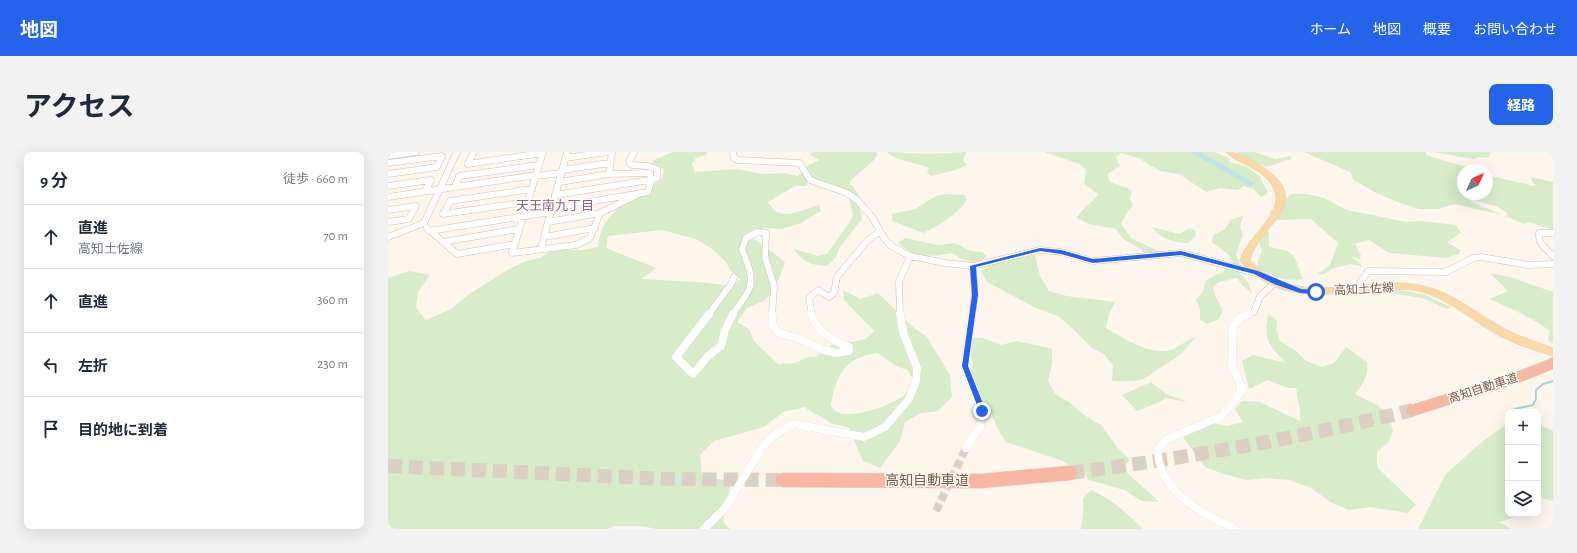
<!DOCTYPE html>
<html lang="ja">
<head>
<meta charset="utf-8">
<style>
  :root { --surface:#fff; --page:#f2f2f3; --text:#1f2937; --muted:#747a83; --line:#e0e1e3; --accent:#2563eb }
  body { margin:0; font-family:"Alegreya Sans","Noto Sans JP",sans-serif; background:var(--page); color:var(--text) }
  .controls { position:absolute; right:12px; bottom:12px; display:grid; overflow:hidden; border-radius:8px; box-shadow:0 4px 16px #0002 }
  .controls button { width:36px; height:36px; display:grid; place-items:center; padding:0; border:0; border-bottom:1px solid var(--line); background:var(--surface); color:var(--text); font:20px sans-serif }
  .compass { position:absolute; left:1069px; top:12px; width:36px; height:36px; border-radius:50%; background:var(--surface); box-shadow:0 4px 16px #0002; rotate:45deg }
  .stop { position:absolute; width:12px; height:12px; margin:-9px; border:3px solid #2563eb; border-radius:50%; background:#fff }
  .stop.end { background:#2563eb; border-color:#fff; box-shadow:0 1px 4px #0008 }
  .list { margin:0; padding:0; list-style:none }
  h2 { display:flex; justify-content:space-between; align-items:center; height:52px; margin:0; padding:0 16px; font-size:17px }
  h2 small { font-size:13px; font-weight:400; color:var(--muted) }
  .list li { display:grid; grid-template-columns:26px 1fr auto; gap:12px; align-items:center; box-sizing:border-box; height:64px; padding:0 16px; border-top:1px solid var(--line) }
  .list b { display:block; font-size:15px; white-space:nowrap }
  .list p { margin:0; font-size:13px; white-space:nowrap; color:var(--muted) }
  .list em { font-size:13px; font-style:normal; color:var(--muted) }
  .icon { flex:none; width:22px; height:22px; fill:none; stroke:currentColor; stroke-width:2; stroke-linecap:round; stroke-linejoin:round }
  .map { position:relative; flex:none; width:1165px; height:377px; overflow:hidden; border-radius:8px }
  header { display:flex; align-items:center; gap:24px; box-sizing:border-box; height:56px; padding:0 20px; background:var(--accent); color:#fff }
  header strong { font-size:19px }
  nav { display:flex; gap:22px; margin-inline-start:auto; font-size:14px }
  .intro { display:flex; align-items:center; justify-content:space-between; box-sizing:border-box; height:96px; padding:0 24px }
  h1 { margin:0; font-size:28px }
  .button { padding:10px 18px; border-radius:8px; background:var(--accent); color:#fff; font-size:14px; font-weight:700 }
  main { display:flex; gap:24px; padding:0 24px }
  aside { flex:1; background:var(--surface); border-radius:8px; box-shadow:0 4px 16px #0002 }
  .map>svg:first-child { display:block }
  .green { fill:#d8ecc9; fill-rule:evenodd }
  .lines { fill:none; stroke-linecap:round; stroke-linejoin:round }
  .stream { stroke:#a5d3da; stroke-width:2 }
  .river { fill:#bfe3e8; fill-rule:evenodd }
  .minor-tunnel { stroke:#dcd0c4; stroke-width:8; stroke-dasharray:8 4; stroke-linecap:butt }
  .motorway-tunnel { stroke:#dcd0c4; stroke-width:14; stroke-dasharray:14 7; stroke-linecap:butt }
  .minor-far1-casing { stroke:#d1beb0; stroke-width:7 }
  .minor-casing { stroke:#d1beb0; stroke-width:8 }
  .primary-casing { stroke:#dad1cd; stroke-width:1 }
  .motorway-casing { stroke:#dad1cd; stroke-width:1 }
  .minor-far1 { stroke:#fff; stroke-width:6 }
  .minor { stroke:#fff; stroke-width:8 }
  .primary { fill:#fbd9a5; fill-rule:evenodd }
  .motorway { fill:#f7b7a3; fill-rule:evenodd }
  .route { fill:#2563eb }
  .labels { text-anchor:middle; dominant-baseline:central; stroke-width:3; stroke-linejoin:round; paint-order:stroke }
  .street-label { font-size:12px; fill:#7a5c4d; stroke:#fffaf3 }
  .neighbourhood-label { font-size:13px; fill:#846695; stroke:#fffaf3 }
  .near-street-label { font-size:14px; fill:#7a5c4d; stroke:#fffaf3 }
</style>
</head>
<body>
<header>
<strong>地図</strong>
<nav><a>ホーム</a><a>地図</a><a>概要</a><a>お問い合わせ</a></nav>
</header>
<div class="intro"><h1>アクセス</h1><a class="button">経路</a></div>
<main>
<aside>
<h2>9 分<small>徒歩 · 660 m</small></h2>
<ul class="list">
<li><svg class="icon" aria-label="ahead" viewBox="0 0 24 24"><path d="M12 20V5M6 11l6-6 6 6"/></svg><div><b>直進</b><p>高知土佐線</p></div><em>70 m</em></li>
<li><svg class="icon" aria-label="ahead" viewBox="0 0 24 24"><path d="M12 20V5M6 11l6-6 6 6"/></svg><div><b>直進</b></div><em>360 m</em></li>
<li><svg class="icon" aria-label="left" viewBox="0 0 24 24"><path d="M17 20v-9H6M10 6l-5 5 5 5"/></svg><div><b>左折</b></div><em>230 m</em></li>
<li><svg class="icon" aria-label="arrive" viewBox="0 0 24 24"><path d="M6 21V4h12l-3 4 3 4H6"/></svg><div><b>目的地に到着</b></div></li>
</ul>
</aside>
<div class="map">
<svg width="1165" height="377" viewBox="0 0 1165 377">
  <rect width="100%" height="100%" fill="#fdf6ec"/>
  <path class="green" d="M 285,0 L 320,0 L 317,3 L 308,6 L 304,12 L 307,20 L 347,17 L 376,22 L 397,21 L 409,24 L 419,17 L 419,14 L 431,8 L 421,2 L 426,0 L 487,0 L 490,2 L 486,8 L 461,30 L 472,44 L 470,50 L 474,67 L 452,95 L 448,105 L 439,114 C 425,114 413,109 406,97 L 430,104 L 439,102 L 461,71 L 465,62 L 461,46 L 446,36 L 419,28 L 419,34 L 407,34 L 380,50 C 393,72 411,58 431,53 L 433,59 L 413,71 L 394,77 L 377,76 L 363,83 C 373,94 387,100 397,111 L 387,136 L 376,149 L 359,156 L 349,170 L 361,177 L 366,189 L 390,212 L 407,211 L 421,205 L 428,205 L 448,190 L 465,190 L 478,187 L 486,179 L 456,148 L 455,138 L 472,147 L 490,141 L 525,175 L 539,185 L 562,223 L 564,245 L 550,259 L 533,261 L 517,270 L 512,289 L 492,316 L 475,309 L 461,276 L 443,271 L 416,255 L 395,260 L 376,275 L 326,289 L 312,303 L 314,323 L 343,330 L 335,370 L 342,377 L 268,377 L 254,374 L 227,374 L 219,377 L 0,377 L 0,126 L 22,119 L 42,123 L 30,140 L 28,156 L 38,168 L 63,157 L 81,142 L 121,117 L 138,109 L 152,106 L 163,98 L 194,98 L 210,95 C 211,77 222,60 238,51 C 246,47 255,44 263,39 L 266,32 L 274,27 L 276,17 L 262,14 L 266,8 ZM 274,78 L 308,87 L 324,97 L 338,110 L 342,118 L 352,127 L 344,134 L 310,130 L 253,127 L 268,116 L 218,96 L 220,84 ZM 489,201 C 501,208 505,214 520,218 L 525,228 C 523,232 522,237 520,240 C 509,252 463,268 449,260 C 446,259 444,255 443,252 C 449,223 456,206 489,201 Z
    M 499,0 L 541,2 L 578,0 L 575,9 L 580,13 L 567,18 L 543,24 L 539,21 L 541,16 C 530,11 506,8 499,0 Z
    M 656,0 L 826,0 L 841,6 L 842,10 L 859,15 L 873,25 C 873,32 879,35 880,42 L 873,45 L 865,37 L 856,34 L 850,38 L 832,36 L 818,40 L 791,22 L 772,19 L 750,6 L 733,1 L 728,5 L 732,14 L 720,22 L 722,30 L 744,38 L 742,48 L 745,53 L 738,62 L 733,72 L 743,86 L 774,101 L 756,102 L 753,97 L 735,87 L 728,77 L 701,72 L 689,66 C 694,55 704,52 710,42 L 696,32 L 698,18 L 691,12 Z
    M 848,0 L 867,0 L 887,7 L 903,4 L 903,7 L 878,15 Z
    M 916,0 L 1038,0 L 1038,3 L 1088,18 L 1075,18 L 1075,42 L 1099,42 L 1099,23 L 1147,34 L 1142,25 L 1165,30 L 1165,78 L 1141,70 L 1135,72 L 1120,65 L 1119,61 L 1110,55 L 1084,47 L 1083,50 L 1115,63 L 1066,52 L 1051,57 L 1031,57 L 1012,51 L 986,40 L 966,28 L 962,20 Z
    M 1044,0 L 1103,0 L 1101,6 L 1091,5 L 1086,7 Z
    M 560,42 L 576,43 L 579,47 C 572,61 549,75 535,81 L 504,69 L 504,62 L 527,57 L 548,44 Z
    M 903,42 L 919,42 L 936,46 L 959,58 L 1018,70 L 1033,69 L 1068,73 L 1073,81 L 1059,90 L 1072,98 L 1071,102 L 1058,106 L 1001,101 L 981,88 L 967,92 L 973,103 L 972,107 L 963,105 L 972,111 L 974,115 L 962,112 L 946,116 L 934,123 L 929,122 L 942,113 L 950,91 L 923,67 L 888,68 L 881,60 L 893,52 Z
    M 855,64 L 852,75 L 855,83 L 848,102 L 853,116 L 853,122 L 860,131 L 864,141 L 854,133 L 849,126 L 831,130 L 825,135 L 827,143 L 835,158 L 831,167 L 820,172 L 812,168 L 812,157 L 808,148 L 814,141 L 818,128 L 838,118 L 845,111 L 841,103 L 824,90 L 826,82 C 835,79 839,77 842,68 Z
    M 764,75 L 791,82 L 802,76 L 808,79 L 807,85 L 800,91 C 787,91 772,87 764,75 Z
    M 881,79 L 881,94 C 887,97 893,97 899,99 C 908,102 911,119 915,127 C 897,130 885,125 870,116 L 870,108 L 874,99 L 871,91 L 874,81 Z
    M 517,86 L 550,93 L 566,91 L 583,99 L 593,100 L 599,104 L 591,111 L 573,107 L 565,101 C 541,104 530,109 510,91 Z
    M 647,103 L 652,124 L 661,139 L 679,144 L 727,150 L 721,162 L 718,176 C 735,186 758,201 779,199 C 785,198 800,188 807,185 C 797,199 788,207 773,215 C 768,217 765,221 761,224 C 751,231 735,229 724,229 L 725,214 L 716,202 L 704,196 L 686,178 L 670,164 L 648,156 L 599,130 L 593,119 L 606,111 Z
    M 1102,121 L 1122,125 L 1165,140 L 1165,191 L 1160,188 L 1162,179 C 1143,165 1122,156 1101,147 L 1120,139 Z
    M 999,136 L 1035,142 L 1063,155 L 1059,157 L 1034,146 L 983,138 Z
    M 881,162 L 889,169 L 888,177 L 892,189 L 908,199 L 918,209 L 934,215 L 946,211 L 958,195 L 979,210 C 981,223 975,232 967,242 L 991,254 L 1001,265 L 1005,279 L 1001,290 L 989,300 L 989,315 L 1028,353 L 1019,361 L 982,355 L 961,358 L 944,351 L 923,336 L 901,328 L 878,326 L 858,328 L 836,322 L 817,315 L 795,285 L 797,275 L 816,269 L 839,274 L 855,270 L 847,257 L 854,249 L 872,250 L 912,269 L 912,259 L 908,236 L 900,236 L 879,228 L 861,237 L 854,209 L 865,203 L 898,211 C 881,193 874,187 881,162 Z
    M 580,186 L 595,186 L 613,193 L 629,189 L 664,197 L 664,212 L 660,229 L 667,242 L 681,250 L 696,263 L 713,273 L 730,296 L 742,308 L 735,316 C 746,329 759,337 771,350 L 754,349 L 736,338 L 701,328 L 693,319 L 672,308 L 618,290 L 609,276 L 603,260 L 589,240 L 582,223 L 585,210 L 581,198 Z
    M 763,230 L 778,242 L 800,250 L 777,246 L 774,249 L 749,259 L 734,243 Z
    M 1120,271 L 1120,362 L 1138,362 L 1111,370 L 1123,377 L 1030,377 L 1057,323 L 1090,293 Z
    M 1150,272 L 1165,279 L 1165,349 L 1151,345 L 1150,349 Z
    M 703,338 C 724,347 739,361 755,377 L 693,377 L 695,362 L 695,346 Z"/>
  <g class="lines">
    <path class="stream" d="M 1127,257 L 1145,253 L 1148,247 L 1148,238 L 1155,232 L 1165,229"/>
    <path class="river" d="M 802,0 L 812,0 L 867,31 L 863,34 L 860,33 Z"/>
    <path class="minor-tunnel" d="M 548,359 L 578,296"/>
    <path class="motorway-tunnel" d="M 0,314 L 277,327 L 395,328
      M 682,321 C 798,306 912,286 1025,258"/>
    <g class="minor-far1-casing">
      <path id="minor-far1" d="M 86,0 L 80,12 L 154,1
        M 155,0 L 124,101 L 188,93 L 202,86 L 212,61 L 249,43
        M 246,0 L 241,10 L 244,13 L 260,14 L 269,17 L 269,26 L 263,28
        M 345,0 L 346,6 L 350,8 L 412,11 L 422,28 L 459,41 L 469,48 L 484,65 L 496,86 L 503,94 L 522,104 L 557,111 L 585,114 L 652,98 L 673,100 L 705,109 L 793,101 L 868,121
        M 0,4 L 28,0
        M 177,6 L 220,0
        M 0,11 L 54,4 L 49,15 L 0,22
        M 174,18 L 222,11
        M 148,24 L 173,21
        M 171,30 L 221,22
        M 0,34 L 43,28 L 37,39
        M 67,35 L 71,24 L 151,13
        M 167,43 L 262,28
        M 0,45 L 148,23
        M 140,50 L 55,62 L 62,49 L 144,37
        M 164,56 L 260,40 L 263,28 L 262,21 L 221,22 L 224,0
        M 0,58 L 28,54 L 21,67 L 0,70
        M 160,70 L 212,61
        M 39,76 L 69,102 L 127,92
        M 41,79 L 163,60
        M 1165,81 L 1151,81 C 1150,92 1158,97 1165,104
        M 0,85 L 36,71 L 69,0
        M 156,85 L 207,76
        M 55,90 L 131,77
        M 153,96 L 179,0
        M 972,136 L 972,131 L 980,119 L 1058,120 L 1085,106 L 1093,105 L 1140,113 L 1165,112
        M 320,163 L 344,131 L 346,125
        M 344,163 C 366,133 368,132 354,97 L 358,86 L 369,80 L 378,81 L 377,105 L 386,134 L 384,163
        M 424,163 L 421,146 L 430,138 L 441,145 L 446,141 L 449,125 L 479,89 L 492,79
        M 512,163 L 511,130 L 522,104
        M 584,163 L 587,143 L 585,114
        M 858,163 L 866,160 L 872,144 L 888,130"/>
    </g>
    <g class="minor-casing">
      <path id="minor" d="M 321,162 L 288,205 L 305,222 L 320,204 L 333,194 L 337,178 L 345,162
        M 384,162 L 385,174 L 391,181 L 412,187 L 435,198 L 448,201 L 461,199 L 461,195 C 444,189 429,180 423,162
        M 578,296 L 592,275 L 594,259 L 577,214 L 584,162
        M 316,377 L 337,356 L 375,294 L 389,281 L 406,272 L 476,285 L 497,275 L 521,247 L 528,229 L 529,216 L 515,180 L 512,162
        M 847,377 C 814,361 770,340 770,298 L 777,288 L 834,264 L 853,240 L 853,234 L 844,215 L 845,174 L 853,165 L 861,162"/>
    </g>
    <g class="primary-casing">
      <path id="primary" d="M 838,0 C 853,0 867,9 879,18 C 926,52 869,76 862,108 C 867,113 873,118 878,122 C 921,150 978,126 1025,132 C 1060,136 1087,161 1117,177 C 1132,185 1149,190 1165,196 L 1165,204 C 1146,198 1126,192 1108,182 C 1082,167 1056,143 1025,138 C 973,132 910,160 865,121 C 861,118 856,114 852,109 C 859,80 910,56 877,25 C 866,14 848,11 838,0 Z"/>
    </g>
    <g class="motorway-casing">
      <path id="motorway" d="M 1165,206 L 1165,217 L 1130,231 L 1025,264 L 1020,262 L 1018,258 L 1020,254 L 1121,223 Z
        M 682,314 L 687,316 L 690,321 L 687,326 L 682,328 L 593,336 L 395,335 L 389,333 L 387,328 L 389,323 L 395,321 L 593,322 Z"/>
    </g>
    <use href="#minor-far1" class="minor-far1"/>
    <use href="#minor" class="minor"/>
    <use href="#primary" class="primary"/>
    <use href="#motorway" class="motorway"/>
  </g>
  <path class="route" d="M 652,96 L 673,98 L 705,107 L 793,99 L 870,119 L 913,137 L 928,138 L 931,140 L 928,142 L 912,141 L 886,132 L 866,122 L 793,103 L 705,111 L 673,102 L 652,99 L 588,115 L 590,143 L 580,214 L 598,259 L 597,261 L 592,261 L 574,214 L 584,143 L 582,114 Z"/>
  <g class="labels">
    <g class="street-label">
      <text transform="translate(976 137) rotate(-3)">高知土佐線</text>
      <text transform="translate(1095 236) rotate(-18)">高知自動車道</text>
    </g>
    <g class="neighbourhood-label">
      <text x="167" y="54">天王南九丁目</text>
    </g>
    <g class="near-street-label">
      <text x="539" y="329">高知自動車道</text>
    </g>
  </g>
</svg>
<div class="controls">
<button>+</button>
<button>−</button>
<button><svg class="icon" aria-label="layers" viewBox="0 0 24 24"><path d="M12 4l9 5-9 5-9-5zM3 14l9 5 9-5"/></svg></button>
</div>
<svg class="compass" viewBox="-18 -18 36 36"><path d="M0-13l5 13h-10z" fill="#e53935"/><path d="M0 13l5-13h-10z" fill="#747a83"/></svg>
<div class="stop" style="left:928px;top:140px"></div>
<div class="stop end" style="left:594px;top:259px"></div>
</div>
</main>
</body>
</html>
